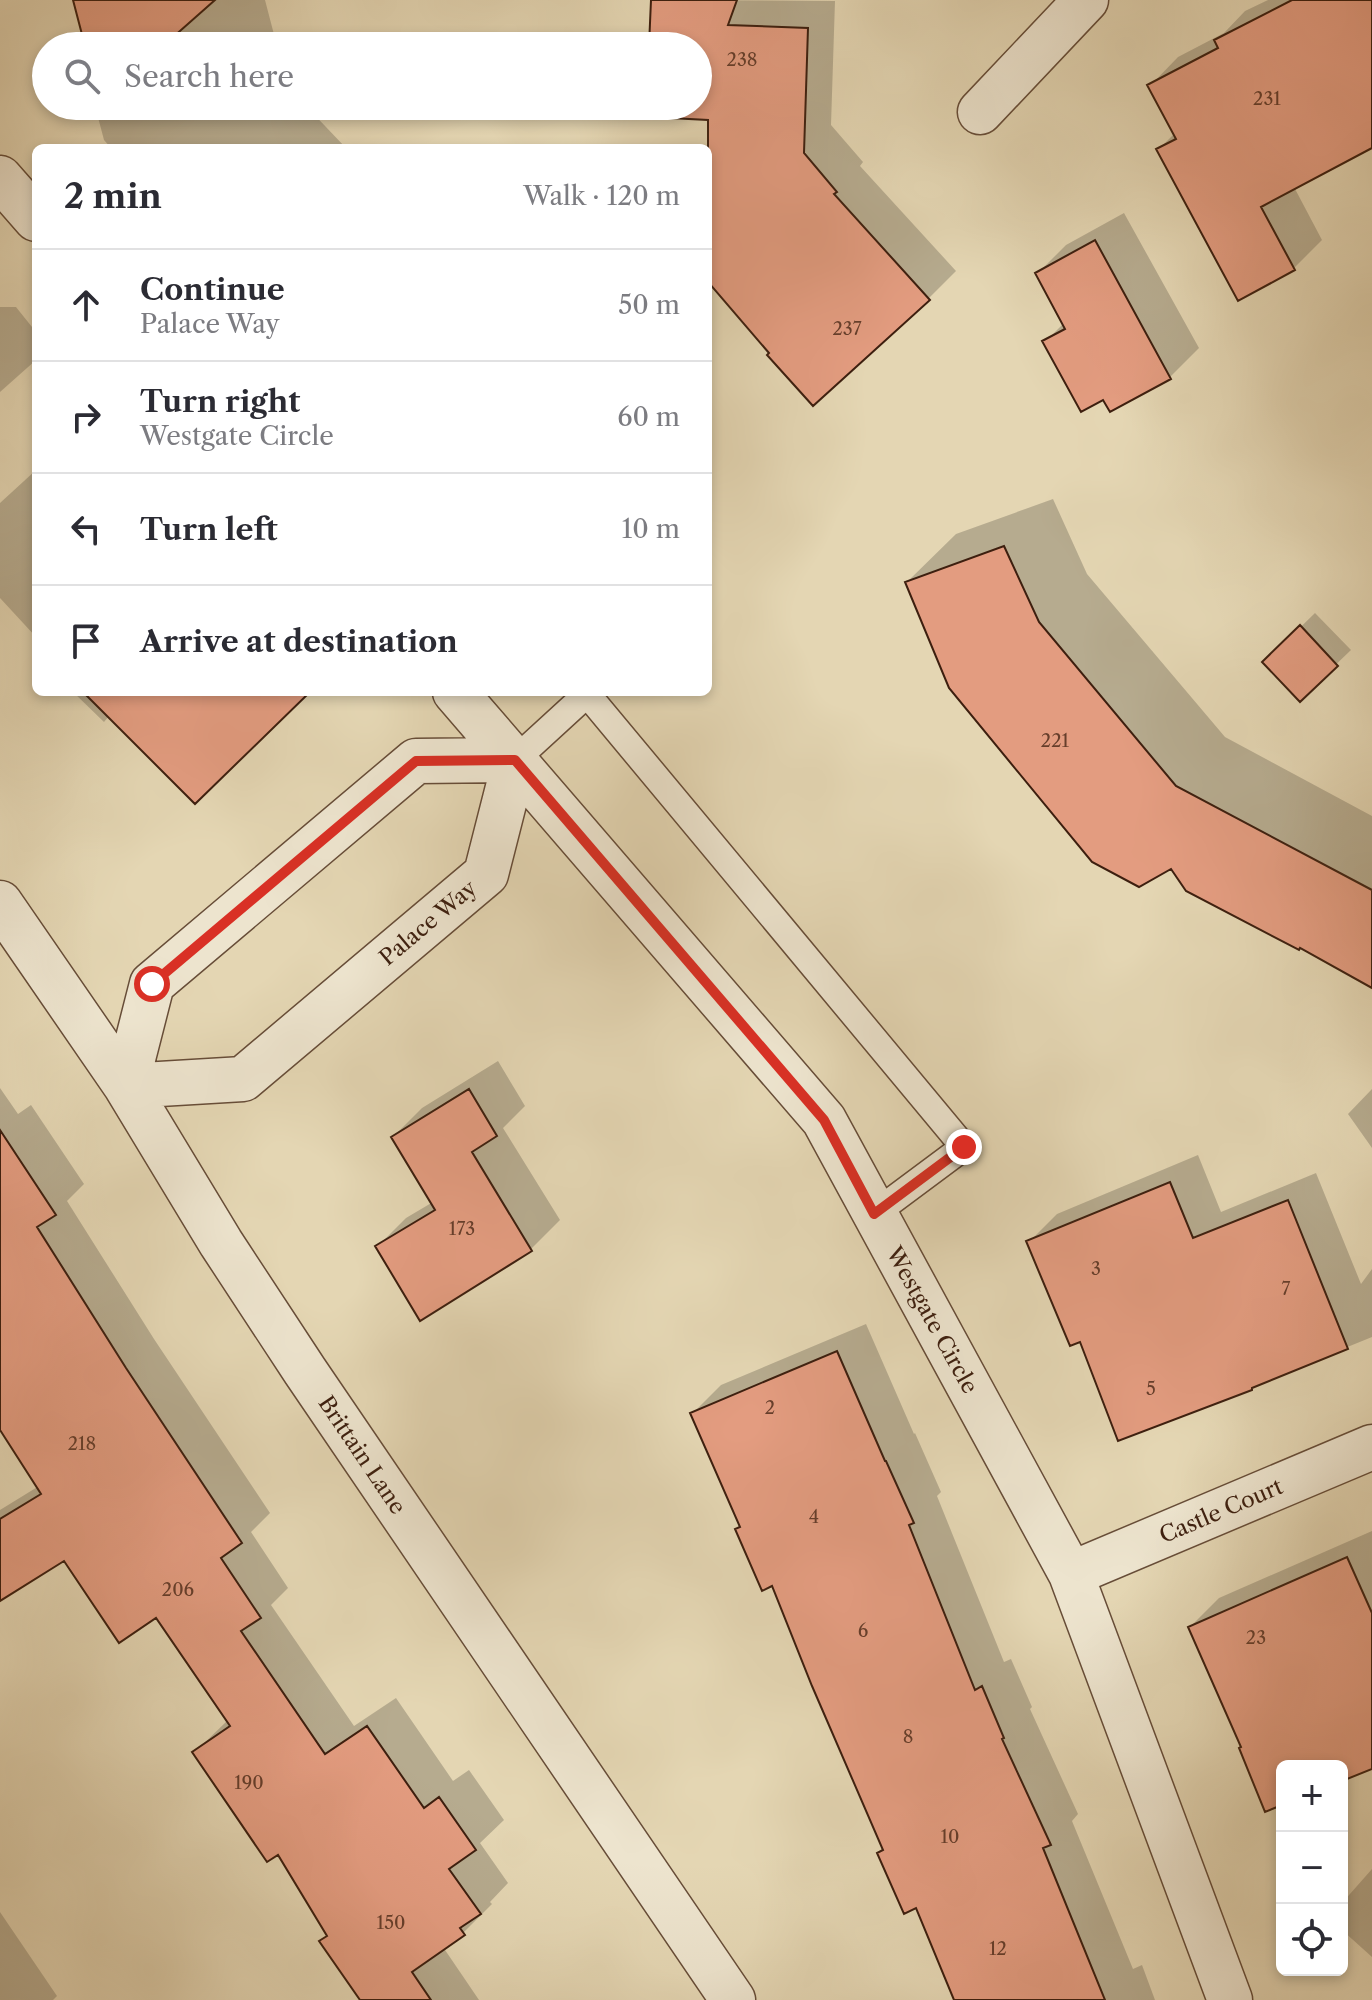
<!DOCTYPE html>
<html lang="en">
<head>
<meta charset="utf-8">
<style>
  :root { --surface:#fff; --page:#f7f7f7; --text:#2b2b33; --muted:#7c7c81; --line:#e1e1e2 }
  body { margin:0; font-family:"Libre Caslon Text",serif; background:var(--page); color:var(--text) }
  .controls { position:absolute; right:24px; bottom:24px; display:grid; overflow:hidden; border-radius:12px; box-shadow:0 4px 12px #0003 }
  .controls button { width:72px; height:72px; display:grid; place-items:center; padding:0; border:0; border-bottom:2px solid var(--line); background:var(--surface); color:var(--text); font:40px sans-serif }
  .stop { position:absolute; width:24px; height:24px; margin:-18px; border:6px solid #d93025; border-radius:50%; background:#fff }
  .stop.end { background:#d93025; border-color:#fff; box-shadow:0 2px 8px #0008 }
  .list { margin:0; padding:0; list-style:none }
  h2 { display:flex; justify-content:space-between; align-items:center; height:104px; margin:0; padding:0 32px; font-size:34px }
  h2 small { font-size:26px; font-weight:400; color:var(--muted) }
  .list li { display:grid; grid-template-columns:52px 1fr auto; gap:24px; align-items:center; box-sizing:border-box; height:112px; padding:0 32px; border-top:2px solid var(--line) }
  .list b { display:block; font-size:30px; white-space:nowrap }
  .list p { margin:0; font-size:26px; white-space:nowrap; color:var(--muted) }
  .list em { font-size:26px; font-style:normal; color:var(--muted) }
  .icon { flex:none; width:44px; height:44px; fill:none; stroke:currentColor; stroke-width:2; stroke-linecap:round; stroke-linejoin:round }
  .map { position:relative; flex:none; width:1372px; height:2000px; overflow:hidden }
  .search { position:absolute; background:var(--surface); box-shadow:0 4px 12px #0003; left:32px; top:32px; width:680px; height:88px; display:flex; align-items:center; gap:20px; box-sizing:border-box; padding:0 28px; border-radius:44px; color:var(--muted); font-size:30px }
  .panel { position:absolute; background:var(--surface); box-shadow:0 4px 12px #0003; left:32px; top:144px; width:680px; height:552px; border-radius:12px }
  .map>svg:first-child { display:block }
  .shadow { fill:#0003 }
  .building { fill:#e39c80; stroke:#3d1f0f; stroke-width:2 }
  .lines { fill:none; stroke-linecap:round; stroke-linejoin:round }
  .lane-casing { stroke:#674d38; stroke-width:29 }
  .street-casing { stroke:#674d38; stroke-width:47 }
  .lane { stroke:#ede4ce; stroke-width:26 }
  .street { stroke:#ede4ce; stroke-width:44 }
  .route { stroke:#d93025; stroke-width:10 }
  .labels { text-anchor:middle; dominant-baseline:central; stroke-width:7; stroke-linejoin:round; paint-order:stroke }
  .number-label { font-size:18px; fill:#663e2b }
  .street-label { font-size:22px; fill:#3d1f0f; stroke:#ede4ce }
</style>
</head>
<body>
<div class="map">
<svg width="1372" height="2000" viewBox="0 0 1372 2000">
  <rect width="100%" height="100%" fill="#e4d6b3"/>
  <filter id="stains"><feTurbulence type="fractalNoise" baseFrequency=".0025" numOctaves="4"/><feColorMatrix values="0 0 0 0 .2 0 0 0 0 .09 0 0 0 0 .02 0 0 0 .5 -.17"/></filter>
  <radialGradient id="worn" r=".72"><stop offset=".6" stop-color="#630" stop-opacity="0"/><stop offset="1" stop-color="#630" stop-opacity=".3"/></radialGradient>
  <path class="shadow" d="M 76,0 L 265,0 L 277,46 L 87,46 Z
    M 675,0 L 835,1 L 831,125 L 863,162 L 860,166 L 956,271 L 929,298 L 813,403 L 708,279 L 708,174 L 770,121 L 653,106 L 698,106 L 698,46 L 651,46 Z
    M 1268,0 L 1372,0 L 1372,133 L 1294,187 L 1322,240 L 1294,268 L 1159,149 L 1175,133 L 1150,86 L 1178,57 L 1224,33 L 1245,11 Z
    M 95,106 L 306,106 L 346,148 L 111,148 L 104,140 Z
    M 1124,213 L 1199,348 L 1170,377 L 1110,410 L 1104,397 L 1045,342 L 1064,323 L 1037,274 L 1066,245 Z
    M 0,307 L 16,307 L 36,332 L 36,360 L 0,392 Z
    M 36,470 L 36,637 L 0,598 L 0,503 Z
    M 1053,499 L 1087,574 L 1225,737 L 1372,816 L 1372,986 L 1171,867 L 907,582 L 956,534 Z
    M 1315,613 L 1351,650 L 1300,699 L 1265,662 Z
    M 73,692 L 307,692 L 109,716 L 104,722 Z
    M 498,1061 L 525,1106 L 503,1128 L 560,1220 L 531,1249 L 377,1247 L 406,1218 L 433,1202 L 393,1137 L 422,1108 Z
    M 0,1088 L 18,1114 L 31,1105 L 84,1184 L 67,1201 L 154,1339 L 270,1513 L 251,1532 L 288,1588 L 271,1605 L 354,1726 L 396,1698 L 453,1781 L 469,1770 L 504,1820 L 480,1843 L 508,1883 L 490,1902 L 492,1904 L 463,1933 L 443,1947 L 479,2000 L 363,2000 L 329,1934 L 279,1852 L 195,1752 L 228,1720 L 157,1615 L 65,1559 L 0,1598 L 0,1510 L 39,1486 L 0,1413 Z
    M 1372,1089 L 1372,1148 L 1348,1114 Z
    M 1198,1155 L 1221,1212 L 1316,1173 L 1361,1284 L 1372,1269 L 1372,1337 L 1254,1385 L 1081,1339 L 1029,1242 L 1057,1214 Z
    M 866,1324 L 914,1434 L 915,1433 L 941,1492 L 937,1496 L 1004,1662 L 1011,1659 L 1032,1707 L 1030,1709 L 1078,1814 L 1072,1821 L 1133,1969 L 1142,1965 L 1155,2000 L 956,2000 L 918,1905 L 879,1853 L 884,1848 L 773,1584 L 737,1529 L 741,1525 L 692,1414 L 721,1385 Z
    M 1372,1531 L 1372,1767 L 1342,1779 L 1342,1766 L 1282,1766 L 1282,1803 L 1243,1747 L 1190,1627 L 1219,1598 Z
    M 1372,1869 L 1372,1957 L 1342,1930 L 1342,1903 Z
    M 0,1912 L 57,1996 L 53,2000 L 0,2000 Z"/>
  <path class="building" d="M 73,0 L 215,0 L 163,46 L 85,46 Z
    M 651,0 L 737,0 L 728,25 L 808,28 L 804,153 L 837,192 L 834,194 L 930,300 L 813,406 L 767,355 L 769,353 L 708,282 L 708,120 L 651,117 L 651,106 L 698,106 L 698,46 L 649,46 Z
    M 1292,0 L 1372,0 L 1372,148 L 1261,207 L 1295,270 L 1238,301 L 1156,149 L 1176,139 L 1147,85 L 1218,48 L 1214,40 Z
    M 1095,240 L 1171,379 L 1110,412 L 1103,400 L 1081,412 L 1042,341 L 1065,329 L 1035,273 Z
    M 1004,546 L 1039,622 L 1176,786 L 1372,890 L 1372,988 L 1300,948 L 1299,950 L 1186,891 L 1171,869 L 1139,887 L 1092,862 L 949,688 L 905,582 Z
    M 1300,625 L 1338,666 L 1300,702 L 1262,662 Z
    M 83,692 L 310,692 L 195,804 Z
    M 469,1089 L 497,1136 L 472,1152 L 532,1251 L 420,1321 L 375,1246 L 435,1210 L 391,1137 Z
    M 0,1130 L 56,1215 L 37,1227 L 126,1368 L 242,1543 L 221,1558 L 261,1618 L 241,1631 L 325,1754 L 367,1726 L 424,1808 L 439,1797 L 476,1850 L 449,1869 L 481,1914 L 460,1928 L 465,1935 L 412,1972 L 431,2000 L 360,2000 L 319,1941 L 327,1936 L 278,1855 L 267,1862 L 192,1752 L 230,1726 L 156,1618 L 119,1643 L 64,1561 L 0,1601 L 0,1519 L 41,1494 L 0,1430 Z
    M 1170,1182 L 1193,1238 L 1288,1200 L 1348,1349 L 1252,1388 L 1252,1390 L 1118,1441 L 1080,1342 L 1070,1346 L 1026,1241 Z
    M 837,1351 L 885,1461 L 886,1461 L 914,1523 L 909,1525 L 975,1690 L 982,1686 L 1004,1738 L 1002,1739 L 1051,1845 L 1043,1848 L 1105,2000 L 954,2000 L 916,1908 L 904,1914 L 877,1853 L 883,1850 L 812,1686 L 772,1586 L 762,1591 L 735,1529 L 740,1527 L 690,1413 Z
    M 1347,1557 L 1372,1613 L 1372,1769 L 1342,1781 L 1342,1766 L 1282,1766 L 1282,1805 L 1265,1812 L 1239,1748 L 1241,1747 L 1188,1627 Z"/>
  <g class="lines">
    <g class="lane-casing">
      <path id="lane" d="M 515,760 L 587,694 L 964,1147 L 874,1214"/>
    </g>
    <g class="street-casing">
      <path id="street" d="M 980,112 L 1086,0
        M 0,178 L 36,219
        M 455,692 L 824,1120 L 1071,1574 L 1230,2000
        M 515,760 L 486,874 L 243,1079 L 126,1086 L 152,984 L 416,761 Z
        M 0,903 L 126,1086 L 221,1243 L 305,1371 L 733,2000
        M 1071,1574 L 1372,1447"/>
    </g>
    <use href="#lane" class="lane"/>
    <use href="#street" class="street"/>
  </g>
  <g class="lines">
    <path class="route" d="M 152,984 L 416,761 L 515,760 L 824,1120 L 874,1214 L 964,1147"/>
  </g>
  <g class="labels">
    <g class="number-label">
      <text x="742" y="60">238</text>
      <text x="1267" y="99">231</text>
      <text x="847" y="329">237</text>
      <text x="1055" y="741">221</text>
      <text x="462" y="1229">173</text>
      <text x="1096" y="1269">3</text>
      <text x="1286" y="1289">7</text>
      <text x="1151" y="1389">5</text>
      <text x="770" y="1408">2</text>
      <text x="82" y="1444">218</text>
      <text x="814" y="1517">4</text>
      <text x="178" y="1590">206</text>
      <text x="863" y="1631">6</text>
      <text x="1256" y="1638">23</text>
      <text x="908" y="1737">8</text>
      <text x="249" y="1783">190</text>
      <text x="950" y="1837">10</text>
      <text x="391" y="1923">150</text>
      <text x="998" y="1949">12</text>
    </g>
    <g class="street-label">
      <text transform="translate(428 923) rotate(-40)">Palace Way</text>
      <text transform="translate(932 1320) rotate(61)">Westgate Circle</text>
      <text transform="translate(362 1455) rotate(56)">Brittain Lane</text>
      <text transform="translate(1221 1511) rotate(-23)">Castle Court</text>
    </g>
  </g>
  <rect width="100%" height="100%" filter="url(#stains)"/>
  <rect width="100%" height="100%" fill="url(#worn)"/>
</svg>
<div class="controls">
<button>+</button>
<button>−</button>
<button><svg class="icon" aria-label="locate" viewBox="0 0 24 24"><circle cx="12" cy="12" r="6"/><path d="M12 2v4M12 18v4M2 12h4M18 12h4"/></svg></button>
</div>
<div class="stop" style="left:152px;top:984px"></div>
<div class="stop end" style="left:964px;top:1147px"></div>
<div class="search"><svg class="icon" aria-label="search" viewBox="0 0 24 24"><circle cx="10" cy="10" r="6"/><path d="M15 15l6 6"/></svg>Search here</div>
<section class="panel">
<h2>2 min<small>Walk · 120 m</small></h2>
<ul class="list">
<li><svg class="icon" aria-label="ahead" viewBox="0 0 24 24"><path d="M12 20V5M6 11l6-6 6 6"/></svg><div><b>Continue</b><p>Palace Way</p></div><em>50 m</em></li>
<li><svg class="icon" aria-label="right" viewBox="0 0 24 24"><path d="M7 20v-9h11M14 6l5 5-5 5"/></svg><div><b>Turn right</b><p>Westgate Circle</p></div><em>60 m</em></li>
<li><svg class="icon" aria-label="left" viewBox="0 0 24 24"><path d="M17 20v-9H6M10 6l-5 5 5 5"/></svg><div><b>Turn left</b></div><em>10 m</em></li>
<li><svg class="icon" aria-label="arrive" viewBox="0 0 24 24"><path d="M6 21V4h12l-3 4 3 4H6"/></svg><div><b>Arrive at destination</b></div></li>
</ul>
</section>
</div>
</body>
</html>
